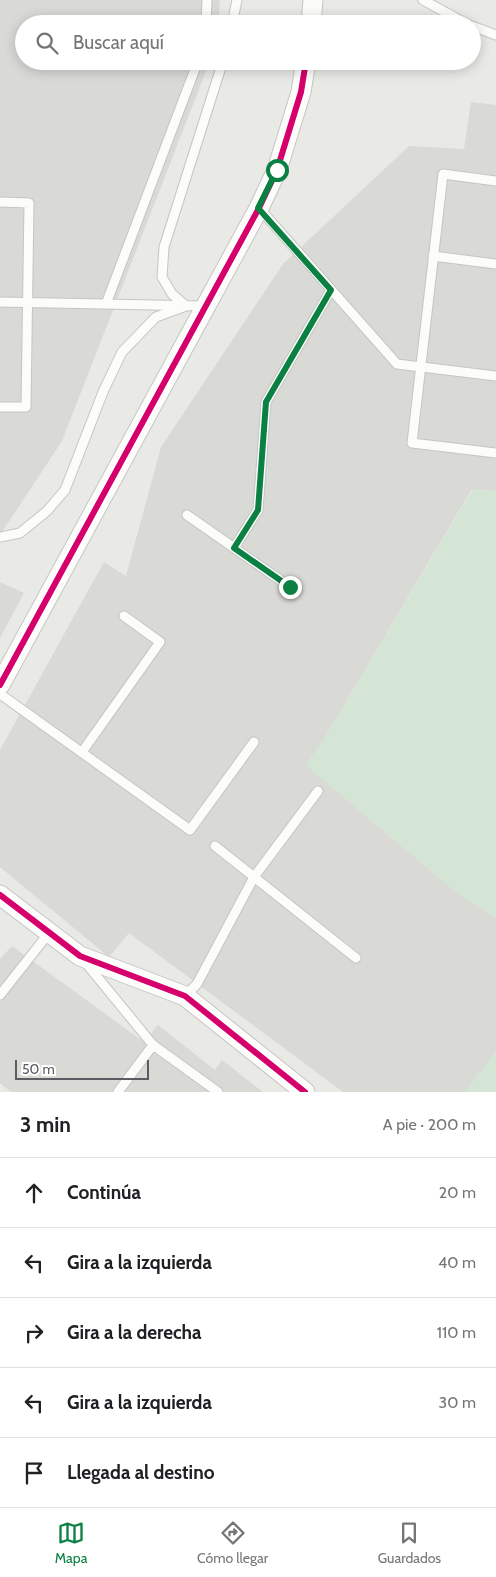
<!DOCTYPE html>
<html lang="es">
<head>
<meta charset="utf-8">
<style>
  :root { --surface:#fff; --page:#f2f2f2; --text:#202124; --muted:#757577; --line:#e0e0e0; --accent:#0b8043 }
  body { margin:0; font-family:Cabin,sans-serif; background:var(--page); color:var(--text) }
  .scale { position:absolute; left:15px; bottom:12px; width:134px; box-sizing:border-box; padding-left:5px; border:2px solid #5b5c61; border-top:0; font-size:14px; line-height:18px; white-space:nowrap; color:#5b5c61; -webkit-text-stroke:4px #fff; paint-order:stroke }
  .stop { position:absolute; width:15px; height:15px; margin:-11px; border:4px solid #0b8043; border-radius:50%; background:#fff }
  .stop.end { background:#0b8043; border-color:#fff; box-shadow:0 1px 5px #0008 }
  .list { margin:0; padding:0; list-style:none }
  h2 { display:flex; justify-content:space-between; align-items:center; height:65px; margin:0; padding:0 20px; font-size:21px }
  h2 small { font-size:16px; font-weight:400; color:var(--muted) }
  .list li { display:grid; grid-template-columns:32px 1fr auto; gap:15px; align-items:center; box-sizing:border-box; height:70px; padding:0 20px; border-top:1px solid var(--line) }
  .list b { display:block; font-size:19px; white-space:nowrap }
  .list em { font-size:16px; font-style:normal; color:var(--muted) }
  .icon { flex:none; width:28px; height:28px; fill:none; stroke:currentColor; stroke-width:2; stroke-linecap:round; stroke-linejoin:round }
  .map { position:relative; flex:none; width:496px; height:1092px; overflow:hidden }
  .search { position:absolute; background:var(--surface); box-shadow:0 2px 12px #0003; left:15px; right:15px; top:15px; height:55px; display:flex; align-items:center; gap:12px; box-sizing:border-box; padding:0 18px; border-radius:28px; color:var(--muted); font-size:19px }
  .sheet { height:415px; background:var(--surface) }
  nav { display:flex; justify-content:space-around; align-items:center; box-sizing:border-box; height:70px; border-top:1px solid var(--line); background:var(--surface); font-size:14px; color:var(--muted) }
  nav a { display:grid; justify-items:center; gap:2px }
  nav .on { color:var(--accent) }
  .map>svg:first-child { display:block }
  .industrial { fill:#d9d9d5 }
  .green { fill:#d4e4d5 }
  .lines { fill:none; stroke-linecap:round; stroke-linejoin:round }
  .lane-casing { stroke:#c5c5c5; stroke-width:11 }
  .street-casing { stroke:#c5c5c5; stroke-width:21 }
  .lane { stroke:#fcfcfb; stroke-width:9 }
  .street { stroke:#fcfcfb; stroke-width:19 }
  .cycleway-casing { stroke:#fff; stroke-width:9 }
  .cycleway { stroke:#d6006c; stroke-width:6 }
  .route { stroke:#0b8043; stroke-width:6 }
</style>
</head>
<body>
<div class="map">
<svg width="496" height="1092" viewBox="0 0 496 1092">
  <rect width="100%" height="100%" fill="#e9e9e5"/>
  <path class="industrial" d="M 0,0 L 220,0 L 218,24 L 24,24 L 24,61 L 210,61 L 62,441 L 0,535 Z
    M 471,102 L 496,105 L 496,491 L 472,489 L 324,739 L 306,765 L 458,894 L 496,918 L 496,1052 L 465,1092 L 343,1092 L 129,933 L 109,957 L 0,867 L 0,750 L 104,562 L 126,576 L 161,447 L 283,264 L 409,146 L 464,149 Z
    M 0,582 L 24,593 L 0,638 Z
    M 12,946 L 144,1042 L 158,1025 L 215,1070 L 222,1060 L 263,1092 L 11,1092 L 0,1083 L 0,959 Z"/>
  <path class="green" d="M 473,489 L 496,491 L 496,918 L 458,894 L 306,765 L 324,739 Z
    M 496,1052 L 496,1092 L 465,1092 Z"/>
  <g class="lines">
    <g class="lane-casing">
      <path id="lane" d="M 423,0 L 467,24
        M 206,24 L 207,0
        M 232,24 L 237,0
        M 472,26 L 496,35
        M 496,181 L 443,174 L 412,443 L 496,453
        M 0,202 L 29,203 L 26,407 L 0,407
        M 259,208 L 397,364 L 496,376
        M 433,256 L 496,264
        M 0,302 L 205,306
        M 106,304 L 198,61
        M 187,515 L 290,587
        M 0,537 L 20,533 L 47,511 L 65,490 L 103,392 L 122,352 L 156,317 L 186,306 L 172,294 L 162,277 L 164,247 L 223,61
        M 234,548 L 258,510 L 266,402 L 331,290
        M 0,694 L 190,830 L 254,742
        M 82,752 L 160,642 L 124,616
        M 215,846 L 356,958
        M 85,962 L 153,1045 L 218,1092
        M 0,995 L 49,933
        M 185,996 L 197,984 L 254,877 L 318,791
        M 118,1092 L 153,1045"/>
    </g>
    <g class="street-casing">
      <path id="street" d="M 311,24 L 313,0
        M 0,685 L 259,208 L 277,170 L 301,92 L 306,61
        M 0,895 L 80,956 L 185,996 L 305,1092"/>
    </g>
    <use href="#lane" class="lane"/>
    <use href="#street" class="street"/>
    <g class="cycleway-casing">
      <path id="cycleway" d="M 0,685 L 259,208 L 277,170 L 301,92 L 306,61
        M 0,895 L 80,956 L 185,996 L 305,1092"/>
    </g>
    <use href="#cycleway" class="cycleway"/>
  </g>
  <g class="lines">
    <path class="route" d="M 277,170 L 258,208 L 331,290 L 266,402 L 258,510 L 234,548 L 290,587"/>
  </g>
</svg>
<div class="scale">50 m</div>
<div class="stop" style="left:277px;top:170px"></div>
<div class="stop end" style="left:290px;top:587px"></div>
<div class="search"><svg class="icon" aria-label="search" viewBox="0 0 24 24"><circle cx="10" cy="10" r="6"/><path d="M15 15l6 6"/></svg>Buscar aquí</div>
</div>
<section class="sheet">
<h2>3 min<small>A pie · 200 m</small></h2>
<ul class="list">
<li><svg class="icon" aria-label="ahead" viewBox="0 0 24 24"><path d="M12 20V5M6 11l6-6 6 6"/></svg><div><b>Continúa</b></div><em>20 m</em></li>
<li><svg class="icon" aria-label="left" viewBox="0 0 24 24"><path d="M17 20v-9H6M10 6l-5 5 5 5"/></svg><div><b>Gira a la izquierda</b></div><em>40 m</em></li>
<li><svg class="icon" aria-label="right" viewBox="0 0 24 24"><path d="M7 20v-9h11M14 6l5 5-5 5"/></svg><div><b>Gira a la derecha</b></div><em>110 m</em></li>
<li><svg class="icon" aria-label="left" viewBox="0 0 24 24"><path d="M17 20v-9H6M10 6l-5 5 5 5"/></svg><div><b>Gira a la izquierda</b></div><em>30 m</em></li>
<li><svg class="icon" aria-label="arrive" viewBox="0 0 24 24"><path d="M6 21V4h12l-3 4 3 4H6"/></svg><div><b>Llegada al destino</b></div></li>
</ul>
</section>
<nav>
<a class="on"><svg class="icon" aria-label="map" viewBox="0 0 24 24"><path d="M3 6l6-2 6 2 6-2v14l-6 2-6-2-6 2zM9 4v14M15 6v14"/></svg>Mapa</a>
<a><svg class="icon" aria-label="directions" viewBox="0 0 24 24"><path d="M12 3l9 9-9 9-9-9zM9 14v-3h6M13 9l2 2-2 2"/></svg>Cómo llegar</a>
<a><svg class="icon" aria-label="saved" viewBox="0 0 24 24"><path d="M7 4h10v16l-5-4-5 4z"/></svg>Guardados</a>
</nav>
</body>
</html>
